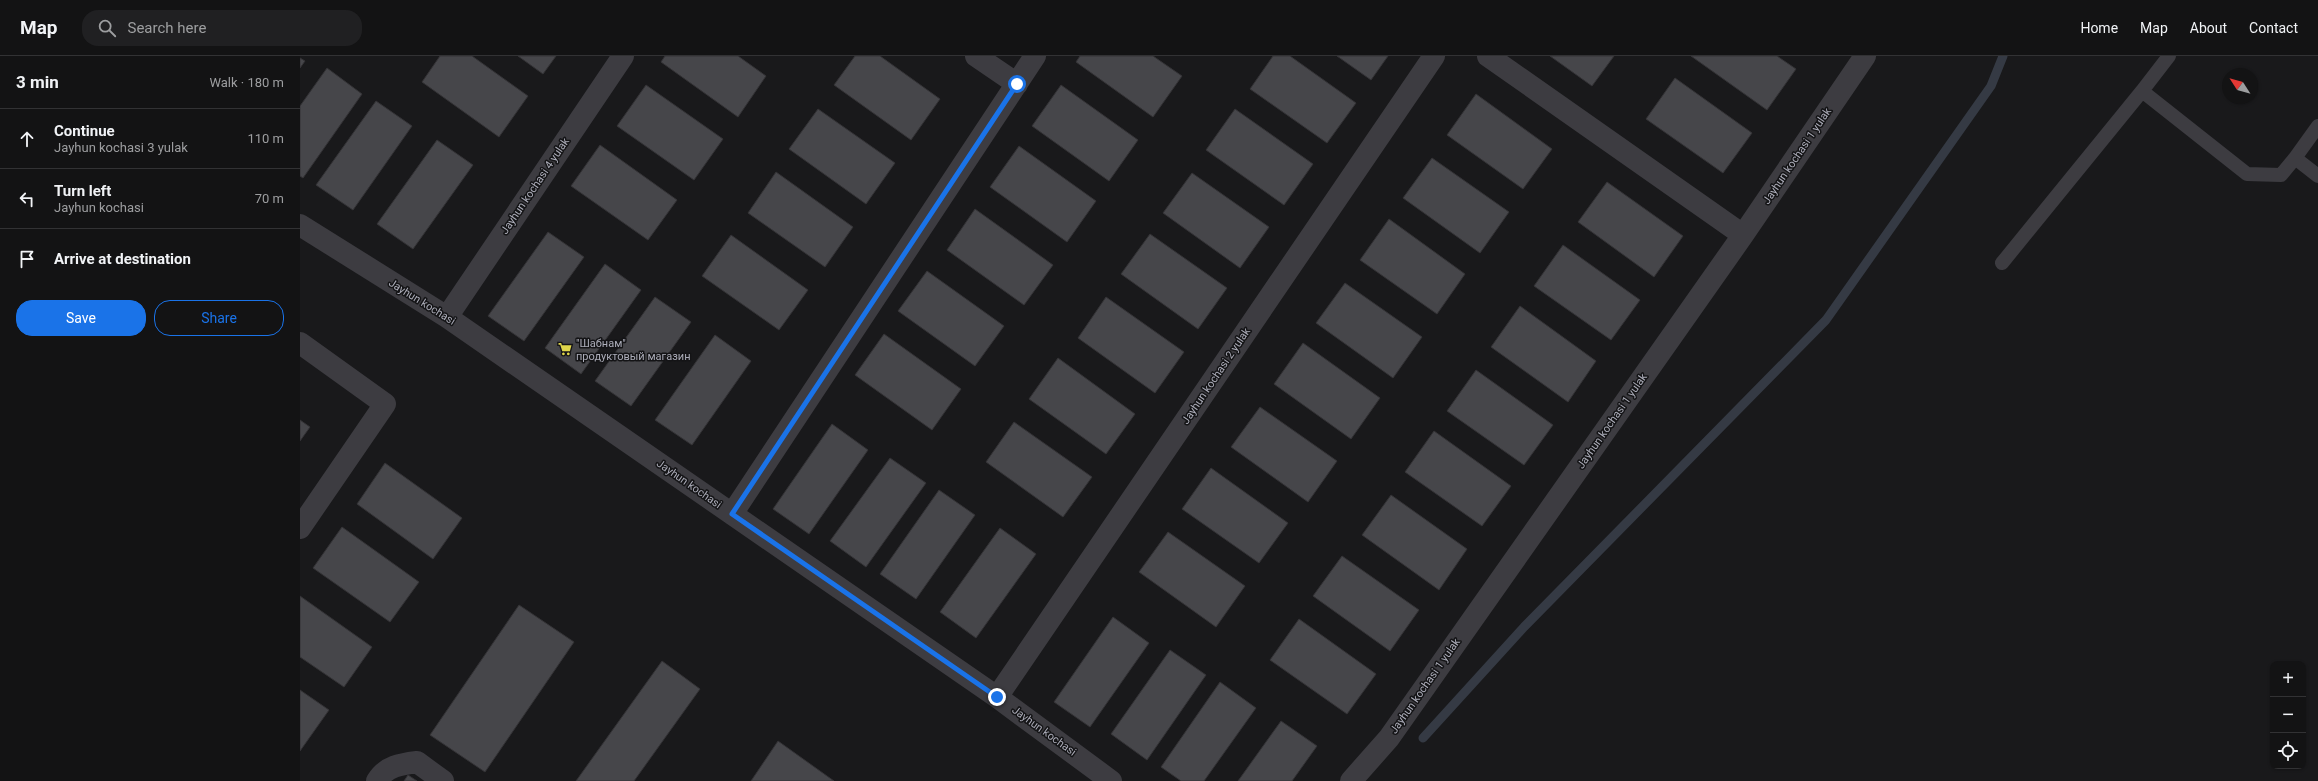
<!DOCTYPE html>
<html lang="en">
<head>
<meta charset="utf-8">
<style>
  :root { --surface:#131314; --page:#202022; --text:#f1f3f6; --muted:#9d9ea0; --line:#323234; --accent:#1a73e8 }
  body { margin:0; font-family:Roboto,sans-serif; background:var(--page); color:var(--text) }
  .controls { position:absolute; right:12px; bottom:12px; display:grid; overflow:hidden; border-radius:8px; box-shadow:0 1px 3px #0004 }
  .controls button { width:36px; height:36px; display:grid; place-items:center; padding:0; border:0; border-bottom:1px solid var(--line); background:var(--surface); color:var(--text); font:20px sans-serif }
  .compass { position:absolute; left:1922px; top:12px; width:36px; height:36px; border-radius:50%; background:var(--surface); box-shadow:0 1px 3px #0004; rotate:306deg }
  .stop { position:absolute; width:12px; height:12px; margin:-9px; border:3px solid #1a73e8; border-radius:50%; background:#fff }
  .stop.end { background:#1a73e8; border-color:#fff; box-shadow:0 1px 4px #0008 }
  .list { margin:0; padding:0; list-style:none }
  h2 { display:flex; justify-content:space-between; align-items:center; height:52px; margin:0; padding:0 16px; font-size:17px }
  h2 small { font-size:13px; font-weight:400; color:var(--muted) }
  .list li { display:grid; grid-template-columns:26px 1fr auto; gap:12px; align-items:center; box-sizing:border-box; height:60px; padding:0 16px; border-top:1px solid var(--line) }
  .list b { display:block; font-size:15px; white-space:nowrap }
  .list p { margin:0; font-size:13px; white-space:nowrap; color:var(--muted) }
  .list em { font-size:13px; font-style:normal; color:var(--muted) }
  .actions { display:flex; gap:8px; padding:12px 16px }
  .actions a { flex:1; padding:9px 0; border:1px solid var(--accent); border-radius:16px; text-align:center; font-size:14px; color:var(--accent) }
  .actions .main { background:var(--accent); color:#fff }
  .icon { flex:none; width:22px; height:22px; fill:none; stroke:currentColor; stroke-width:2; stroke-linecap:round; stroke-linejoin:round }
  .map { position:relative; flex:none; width:2018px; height:725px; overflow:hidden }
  header { display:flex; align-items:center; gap:24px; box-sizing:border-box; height:56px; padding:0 20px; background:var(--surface); border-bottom:1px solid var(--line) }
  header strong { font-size:19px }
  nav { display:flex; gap:22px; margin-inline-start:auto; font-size:14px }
  .search { width:280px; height:36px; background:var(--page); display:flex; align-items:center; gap:10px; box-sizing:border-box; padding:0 14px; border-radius:16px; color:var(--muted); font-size:15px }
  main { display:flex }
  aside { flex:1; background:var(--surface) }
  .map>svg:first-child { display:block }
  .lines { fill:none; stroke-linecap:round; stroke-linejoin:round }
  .stream { stroke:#353a44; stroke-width:9 }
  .building { fill:#46464a; stroke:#343336 }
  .service { stroke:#3d3c41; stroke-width:14 }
  .minor { stroke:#3d3c41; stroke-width:22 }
  .route { stroke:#1a73e8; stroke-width:5 }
  .labels { text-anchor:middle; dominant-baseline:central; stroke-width:3; stroke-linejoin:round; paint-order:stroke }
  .street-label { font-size:11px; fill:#acadb9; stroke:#141416 }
  .poi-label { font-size:11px; fill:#acadb9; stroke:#141416; text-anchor:start }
</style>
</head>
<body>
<header>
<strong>Map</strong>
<div class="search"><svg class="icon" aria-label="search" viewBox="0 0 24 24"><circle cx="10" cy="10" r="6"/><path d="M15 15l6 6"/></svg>Search here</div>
<nav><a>Home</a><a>Map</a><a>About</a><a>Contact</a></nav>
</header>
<main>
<aside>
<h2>3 min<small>Walk · 180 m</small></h2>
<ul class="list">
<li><svg class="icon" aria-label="ahead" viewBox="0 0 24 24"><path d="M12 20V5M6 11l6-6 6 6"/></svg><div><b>Continue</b><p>Jayhun kochasi 3 yulak</p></div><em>110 m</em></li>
<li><svg class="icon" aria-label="left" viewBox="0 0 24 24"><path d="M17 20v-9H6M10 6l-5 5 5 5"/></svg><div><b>Turn left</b><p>Jayhun kochasi</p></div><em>70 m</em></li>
<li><svg class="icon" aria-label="arrive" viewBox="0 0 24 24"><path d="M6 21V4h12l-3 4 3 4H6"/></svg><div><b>Arrive at destination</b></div></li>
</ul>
<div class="actions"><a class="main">Save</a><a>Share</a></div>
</aside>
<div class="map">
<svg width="2018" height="725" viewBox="0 0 2018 725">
  <rect width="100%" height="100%" fill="#19191b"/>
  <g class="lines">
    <path class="stream" d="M 1123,682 L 1224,571 L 1526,264 L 1691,30 L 1703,0"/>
  </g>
  <path class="building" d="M 140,0 L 172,0 L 228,40 L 199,81 L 122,26 Z
    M 218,0 L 256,0 L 243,18 Z
    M 365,0 L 438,0 L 466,20 L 438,61 L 361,6 Z
    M 555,0 L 580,0 L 640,43 L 611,84 L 534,29 Z
    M 780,0 L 853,0 L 882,20 L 853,61 L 776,6 Z
    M 973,0 L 990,0 L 1056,47 L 1027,87 L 950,33 Z
    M 1037,0 L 1088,0 L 1071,24 Z
    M 1250,0 L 1314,0 L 1292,30 Z
    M 1391,0 L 1477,0 L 1496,13 L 1467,54 Z
    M 0,2 L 5,5 L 0,12 Z
    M 27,12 L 62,38 L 3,122 L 0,120 L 0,50 Z
    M 1375,22 L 1452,77 L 1423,117 L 1346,63 Z
    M 346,29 L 423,83 L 394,124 L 317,70 Z
    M 761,29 L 838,84 L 809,125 L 732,70 Z
    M 1176,38 L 1252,93 L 1223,133 L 1147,79 Z
    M 76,45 L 112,70 L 53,154 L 16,129 Z
    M 518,53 L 595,107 L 566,148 L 489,93 Z
    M 935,53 L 1013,108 L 984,149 L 906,94 Z
    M 137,84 L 173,109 L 113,193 L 77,168 Z
    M 300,89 L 377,144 L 348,184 L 271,130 Z
    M 719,90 L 796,145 L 767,186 L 690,131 Z
    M 1132,102 L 1209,156 L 1180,197 L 1103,142 Z
    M 476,116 L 553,171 L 525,211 L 448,157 Z
    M 892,117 L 969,171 L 940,212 L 863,157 Z
    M 1307,126 L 1383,180 L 1354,221 L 1278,166 Z
    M 675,153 L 753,209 L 724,249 L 647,194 Z
    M 1089,163 L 1165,218 L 1137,258 L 1060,204 Z
    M 248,176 L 284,201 L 224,285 L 188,260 Z
    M 850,178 L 927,232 L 898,273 L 821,218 Z
    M 431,179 L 508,234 L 479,274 L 402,220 Z
    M 1263,189 L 1340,244 L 1311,284 L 1234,230 Z
    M 305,208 L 341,234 L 281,318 L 245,292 Z
    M 627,215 L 704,270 L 675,310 L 598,255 Z
    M 1045,227 L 1122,281 L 1093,322 L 1016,267 Z
    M 355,241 L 391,266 L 331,350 L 295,325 Z
    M 806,241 L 884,296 L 855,337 L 778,282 Z
    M 1220,250 L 1296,305 L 1268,346 L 1191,291 Z
    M 584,278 L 661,333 L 632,374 L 555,319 Z
    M 415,279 L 451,305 L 392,389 L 355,364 Z
    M 1003,287 L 1080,342 L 1051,383 L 974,328 Z
    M 758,302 L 835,358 L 806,398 L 729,343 Z
    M 1176,314 L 1253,369 L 1224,409 L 1147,355 Z
    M 960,351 L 1037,405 L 1008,446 L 931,391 Z
    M 0,364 L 10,371 L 0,385 Z
    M 714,366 L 792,421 L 763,461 L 686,406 Z
    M 532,368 L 568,394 L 509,478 L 473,453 Z
    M 1134,375 L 1211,430 L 1182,470 L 1105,416 Z
    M 590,402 L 626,427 L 566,511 L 530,485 Z
    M 85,407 L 162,462 L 133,503 L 57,448 Z
    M 911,412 L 988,467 L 959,507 L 882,453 Z
    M 639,434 L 675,459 L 616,543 L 580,518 Z
    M 1091,439 L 1167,493 L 1139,534 L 1062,479 Z
    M 42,471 L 119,526 L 90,566 L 13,512 Z
    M 700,472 L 736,498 L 676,582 L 640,556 Z
    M 868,476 L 945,530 L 916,571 L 839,516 Z
    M 1042,500 L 1119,554 L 1090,595 L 1013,540 Z
    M 0,540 L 72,591 L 44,631 L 0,601 Z
    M 219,549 L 274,586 L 185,716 L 130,679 Z
    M 813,561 L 849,587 L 790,671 L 754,646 Z
    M 999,563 L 1076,618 L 1047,658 L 970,604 Z
    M 870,594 L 906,619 L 847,704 L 811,678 Z
    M 362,605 L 400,633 L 334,725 L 276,725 Z
    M 920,626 L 956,652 L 904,725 L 881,725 L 861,711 Z
    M 0,634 L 29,654 L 0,695 Z
    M 981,665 L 1017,690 L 992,725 L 938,725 Z
    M 478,685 L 534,725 L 451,725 Z
    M 108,719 L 117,725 L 104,725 Z"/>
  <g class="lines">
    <path class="service" d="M 1842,35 L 1869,0
      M 1995,102 L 2018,70
      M 1702,207 L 1842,35 L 1947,118 L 1981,119 L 1995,102 L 2018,120"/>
    <path class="minor" d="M 676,0 L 717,28
      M 1188,0 L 1443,179
      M 0,169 L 147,261 L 697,641 L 811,725
      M 147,261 L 323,0
      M 0,287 L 85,348 L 0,472
      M 432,458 L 735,0
      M 697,641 L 1134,0
      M 77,725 C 86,710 101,708 117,706 L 143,725
      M 1051,725 L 1089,682 L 1443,179 L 1565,0"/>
  </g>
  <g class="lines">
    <path class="route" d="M 697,641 L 432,458 L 717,28"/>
  </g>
  <defs>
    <g id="supermarket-bare" transform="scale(1.08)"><path d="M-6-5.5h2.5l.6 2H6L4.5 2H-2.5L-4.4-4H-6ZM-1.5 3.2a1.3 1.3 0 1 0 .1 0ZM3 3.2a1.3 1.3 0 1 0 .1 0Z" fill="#e0d64b" stroke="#141416" stroke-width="2.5" paint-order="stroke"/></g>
  </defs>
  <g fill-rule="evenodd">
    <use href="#supermarket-bare" x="265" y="293"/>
  </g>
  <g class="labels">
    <g class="street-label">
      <text transform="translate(1497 100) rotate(-56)">Jayhun kochasi 1 yulak</text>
      <text transform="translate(235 130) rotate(-56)">Jayhun kochasi 4 yulak</text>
      <text transform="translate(122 246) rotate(32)">Jayhun kochasi</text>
      <text transform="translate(916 320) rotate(-56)">Jayhun kochasi 2 yulak</text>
      <text transform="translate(1312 365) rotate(-55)">Jayhun kochasi 1 yulak</text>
      <text transform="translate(389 428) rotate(35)">Jayhun kochasi</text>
      <text transform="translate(1125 630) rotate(-55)">Jayhun kochasi 1 yulak</text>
      <text transform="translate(744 675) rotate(36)">Jayhun kochasi</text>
    </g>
    <g class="poi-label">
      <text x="276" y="287">"Шабнам"<tspan x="276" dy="13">продуктовый магазин</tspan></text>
    </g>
  </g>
</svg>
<div class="controls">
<button>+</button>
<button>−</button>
<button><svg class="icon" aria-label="locate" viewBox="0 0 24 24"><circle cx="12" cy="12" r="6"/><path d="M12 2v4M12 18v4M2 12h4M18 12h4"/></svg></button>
</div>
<svg class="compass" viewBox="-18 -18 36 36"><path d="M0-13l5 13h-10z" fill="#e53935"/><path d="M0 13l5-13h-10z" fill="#9d9ea0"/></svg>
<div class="stop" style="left:717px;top:28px"></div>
<div class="stop end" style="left:697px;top:641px"></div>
</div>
</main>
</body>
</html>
